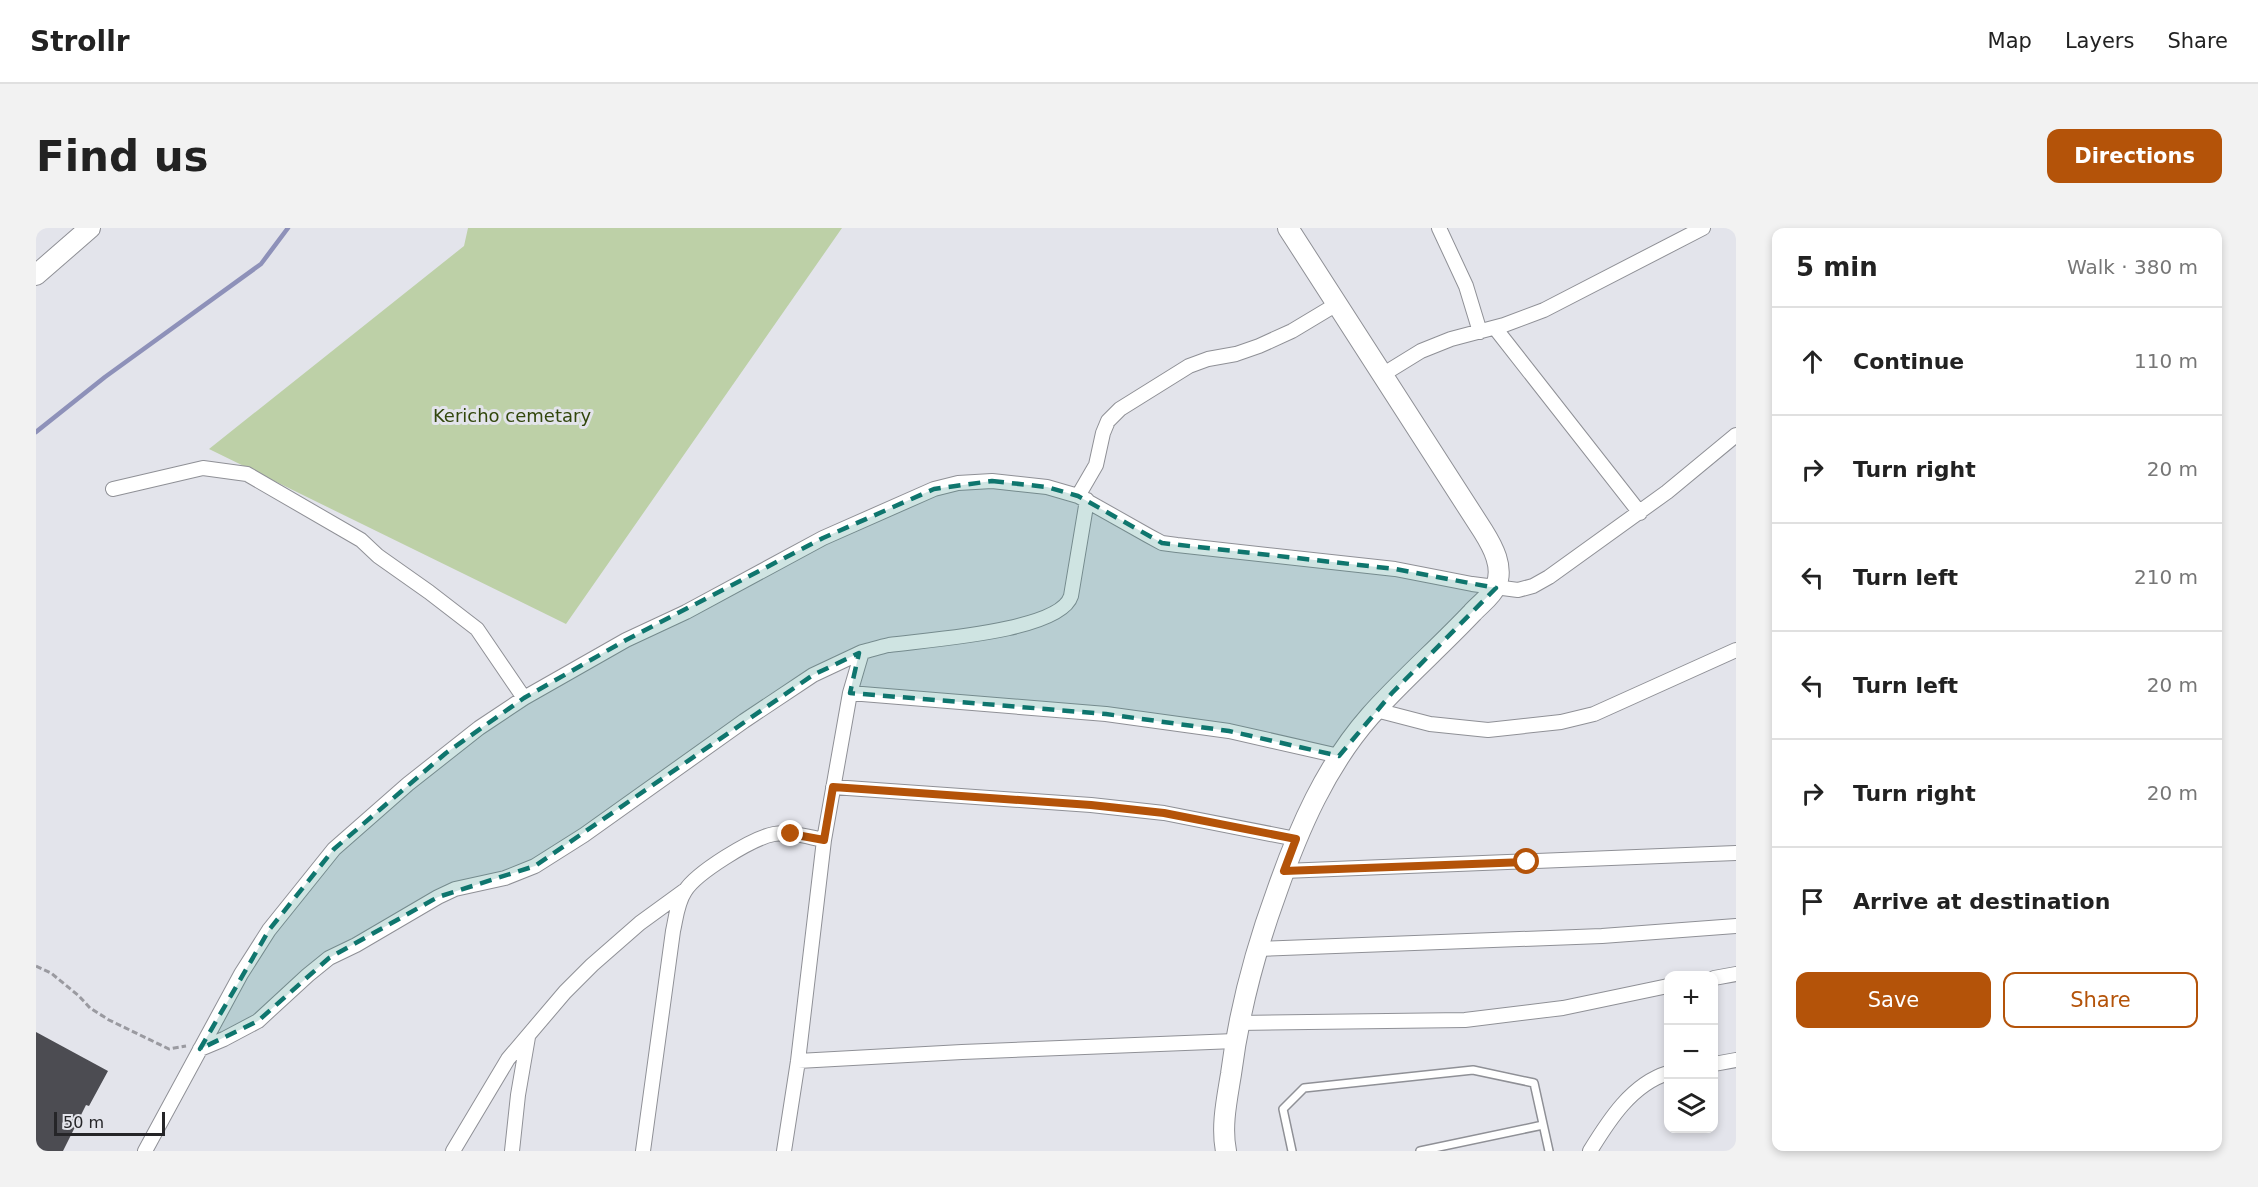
<!DOCTYPE html>
<html lang="en">
<head>
<meta charset="utf-8">
<style>
  :root { --surface:#fff; --page:#f2f2f2; --text:#222; --muted:#767676; --line:#e0e0e0; --accent:#b45309 }
  body { margin:0; font-family:"DejaVu Sans",sans-serif; background:var(--page); color:var(--text) }
  .controls { position:absolute; right:18px; bottom:18px; display:grid; overflow:hidden; border-radius:12px; box-shadow:0 3px 9px #0003 }
  .controls button { width:54px; height:54px; display:grid; place-items:center; padding:0; border:0; border-bottom:2px solid var(--line); background:var(--surface); color:var(--text); font:30px sans-serif }
  .scale { position:absolute; left:18px; bottom:15px; width:111px; box-sizing:border-box; padding-left:6px; border:3px solid #252528; border-top:0; font-size:16px; line-height:21px; white-space:nowrap; color:#252528; -webkit-text-stroke:4px #e3e4eb; paint-order:stroke }
  .stop { position:absolute; width:18px; height:18px; margin:-14px; border:4px solid #b45309; border-radius:50%; background:#fff }
  .stop.end { background:#b45309; border-color:#fff; box-shadow:0 2px 6px #0008 }
  .list { margin:0; padding:0; list-style:none }
  h2 { display:flex; justify-content:space-between; align-items:center; height:78px; margin:0; padding:0 24px; font-size:26px }
  h2 small { font-size:20px; font-weight:400; color:var(--muted) }
  .list li { display:grid; grid-template-columns:39px 1fr auto; gap:18px; align-items:center; box-sizing:border-box; height:108px; padding:0 24px; border-top:2px solid var(--line) }
  .list b { display:block; font-size:22px; white-space:nowrap }
  .list em { font-size:20px; font-style:normal; color:var(--muted) }
  .actions { display:flex; gap:12px; padding:18px 24px }
  .actions a { flex:1; padding:14px 0; border:2px solid var(--accent); border-radius:12px; text-align:center; font-size:21px; color:var(--accent) }
  .actions .main { background:var(--accent); color:#fff }
  .icon { flex:none; width:33px; height:33px; fill:none; stroke:currentColor; stroke-width:2; stroke-linecap:round; stroke-linejoin:round }
  .map { position:relative; flex:none; width:1700px; height:923px; overflow:hidden; border-radius:12px }
  header { display:flex; align-items:center; gap:36px; box-sizing:border-box; height:84px; padding:0 30px; background:var(--surface); border-bottom:2px solid var(--line) }
  header strong { font-size:28px }
  nav { display:flex; gap:33px; margin-inline-start:auto; font-size:21px }
  .intro { display:flex; align-items:center; justify-content:space-between; box-sizing:border-box; height:144px; padding:0 36px }
  h1 { margin:0; font-size:42px }
  .button { padding:15px 27px; border-radius:12px; background:var(--accent); color:#fff; font-size:21px; font-weight:700 }
  main { display:flex; gap:36px; padding:0 36px }
  aside { flex:1; background:var(--surface); border-radius:12px; box-shadow:0 3px 9px #0003 }
  .map>svg:first-child { display:block }
  .green { fill:#bdd0a7 }
  .lines { fill:none; stroke-linecap:round; stroke-linejoin:round }
  .stream { stroke:#8e91b9; stroke-width:4.5 }
  .building { fill:#4c4c52 }
  .lane-casing { stroke:#8f9096; stroke-width:10 }
  .street-casing { stroke:#8f9096; stroke-width:16 }
  .secondary-casing { stroke:#8f9096; stroke-width:22 }
  .path { stroke:#9a9aa0; stroke-width:3; stroke-dasharray:6 3; stroke-linecap:butt }
  .lane { stroke:#fff; stroke-width:7 }
  .street { stroke:#fff; stroke-width:14 }
  .secondary { stroke:#fff; stroke-width:20 }
  .route { stroke:#b45309; stroke-width:8 }
  .marked { fill:#0f766e; fill-opacity:0.2; stroke:#0f766e; stroke-width:4.5; stroke-dasharray:12 8; stroke-linejoin:round }
  .labels { text-anchor:middle; dominant-baseline:central; stroke-width:6; stroke-linejoin:round; paint-order:stroke }
  .park-label { font-size:18px; fill:#32470c; stroke:#e3e4eb }
</style>
</head>
<body>
<header>
<strong>Strollr</strong>
<nav><a>Map</a><a>Layers</a><a>Share</a></nav>
</header>
<div class="intro"><h1>Find us</h1><a class="button">Directions</a></div>
<main>
<div class="map">
<svg width="1700" height="923" viewBox="0 0 1700 923">
  <rect width="100%" height="100%" fill="#e3e4eb"/>
  <path class="green" d="M 432,0 L 806,0 L 530,396 L 173,221 L 428,18 Z"/>
  <g class="lines">
    <path class="stream" d="M 0,204 L 69,149 L 225,36 L 252,0"/>
  </g>
  <path class="building" d="M 0,804 L 72,843 L 53,878 L 50,877 L 27,923 L 0,923 Z"/>
  <g class="lines">
    <g class="lane-casing">
      <path id="lane" d="M 1256,923 L 1247,881 L 1268,860 L 1437,842 L 1498,855 L 1513,923
        M 1384,923 L 1507,897"/>
    </g>
    <g class="street-casing">
      <path id="street" d="M 1403,0 L 1430,58 L 1444,104
        M 1459,100 L 1604,285
        M 1346,147 L 1385,123 L 1415,111 L 1468,97 L 1508,82 L 1667,0
        M 77,261 L 167,240 L 211,246 L 325,312 L 342,328 L 393,364 L 441,401 L 488,470
        M 1042,268 L 1060,237 L 1067,205 L 1072,193 L 1084,181 L 1153,138 L 1172,131 L 1200,126 L 1223,118 L 1256,103 L 1301,76
        M 814,465 L 1070,486 L 1193,503 L 1303,528
        M 1340,482 L 1394,496 L 1452,502 L 1525,494 L 1558,486 L 1700,422
        M 797,559 L 1055,577 L 1128,585 L 1260,611
        M 788,612 L 814,465 L 826,424 C 835,422 843,419 853,417 C 887,412 1024,404 1035,368 L 1051,272
        M 1248,643 L 1700,625
        M 1220,721 L 1566,708 L 1700,698
        M 1678,750 L 1700,746
        M 1202,795 L 1429,792 L 1527,780 L 1632,758
        M 164,821 L 188,811 L 222,793 L 272,747 L 293,730 L 320,717 L 402,669 L 419,661 L 469,650 L 499,638 L 548,607 L 708,493 L 777,447 L 826,424
        M 762,833 L 926,824 L 1199,813
        M 1678,836 L 1700,832
        M 109,923 L 205,746 L 233,702 L 298,621 L 372,556 L 443,500 L 488,470 L 590,412 L 650,384 L 787,310 L 898,261 L 922,255 L 956,253 L 1011,259 L 1042,268 L 1113,308 L 1126,315 L 1141,317 L 1359,341 L 1436,356 L 1482,362 L 1497,358 L 1513,349 L 1631,264 L 1700,207
        M 417,923 L 472,831 L 529,764 L 556,737 L 604,695 L 648,663
        M 476,923 L 482,867 L 492,809
        M 607,923 L 637,703 C 640,690 641,675 649,663 C 660,645 716,610 738,606 C 754,603 772,609 788,612 L 762,833 L 748,923
        M 1554,923 C 1573,892 1596,856 1632,845"/>
    </g>
    <g class="secondary-casing">
      <path id="secondary" d="M 0,47 L 54,0
        M 1190,923 C 1185,898 1191,871 1195,846 C 1203,783 1219,723 1241,663 C 1263,600 1290,538 1334,488 C 1366,452 1403,420 1436,385 C 1443,377 1456,368 1460,358 C 1468,339 1457,319 1447,303 L 1252,0"/>
    </g>
    <path class="path" d="M 0,738 L 15,745 L 43,768 L 54,780 L 73,792 L 133,821 L 150,818"/>
    <use href="#lane" class="lane"/>
    <use href="#street" class="street"/>
    <use href="#secondary" class="secondary"/>
  </g>
  <g class="lines">
    <path class="route" d="M 755,606 L 788,612 L 797,559 L 1055,577 L 1128,585 L 1260,611 L 1248,643 L 1491,634"/>
  </g>
  <path class="marked" d="M 956,253 L 1011,259 L 1042,268 L 1126,315 L 1359,341 L 1460,360 L 1356,465 L 1303,528 L 1193,503 L 1070,486 L 814,465 L 823,425 L 777,447 L 499,638 L 402,669 L 293,730 L 222,793 L 164,821 L 233,702 L 298,621 L 410,525 L 488,470 L 590,412 L 787,310 L 898,261 Z"/>
  <g class="labels">
    <g class="park-label">
      <text x="476" y="187">Kericho cemetary</text>
    </g>
  </g>
</svg>
<div class="controls">
<button>+</button>
<button>−</button>
<button><svg class="icon" aria-label="layers" viewBox="0 0 24 24"><path d="M12 4l9 5-9 5-9-5zM3 14l9 5 9-5"/></svg></button>
</div>
<div class="scale">50 m</div>
<div class="stop" style="left:1491px;top:634px"></div>
<div class="stop end" style="left:755px;top:606px"></div>
</div>
<aside>
<h2>5 min<small>Walk · 380 m</small></h2>
<ul class="list">
<li><svg class="icon" aria-label="ahead" viewBox="0 0 24 24"><path d="M12 20V5M6 11l6-6 6 6"/></svg><div><b>Continue</b></div><em>110 m</em></li>
<li><svg class="icon" aria-label="right" viewBox="0 0 24 24"><path d="M7 20v-9h11M14 6l5 5-5 5"/></svg><div><b>Turn right</b></div><em>20 m</em></li>
<li><svg class="icon" aria-label="left" viewBox="0 0 24 24"><path d="M17 20v-9H6M10 6l-5 5 5 5"/></svg><div><b>Turn left</b></div><em>210 m</em></li>
<li><svg class="icon" aria-label="left" viewBox="0 0 24 24"><path d="M17 20v-9H6M10 6l-5 5 5 5"/></svg><div><b>Turn left</b></div><em>20 m</em></li>
<li><svg class="icon" aria-label="right" viewBox="0 0 24 24"><path d="M7 20v-9h11M14 6l5 5-5 5"/></svg><div><b>Turn right</b></div><em>20 m</em></li>
<li><svg class="icon" aria-label="arrive" viewBox="0 0 24 24"><path d="M6 21V4h12l-3 4 3 4H6"/></svg><div><b>Arrive at destination</b></div></li>
</ul>
<div class="actions"><a class="main">Save</a><a>Share</a></div>
</aside>
</main>
</body>
</html>
